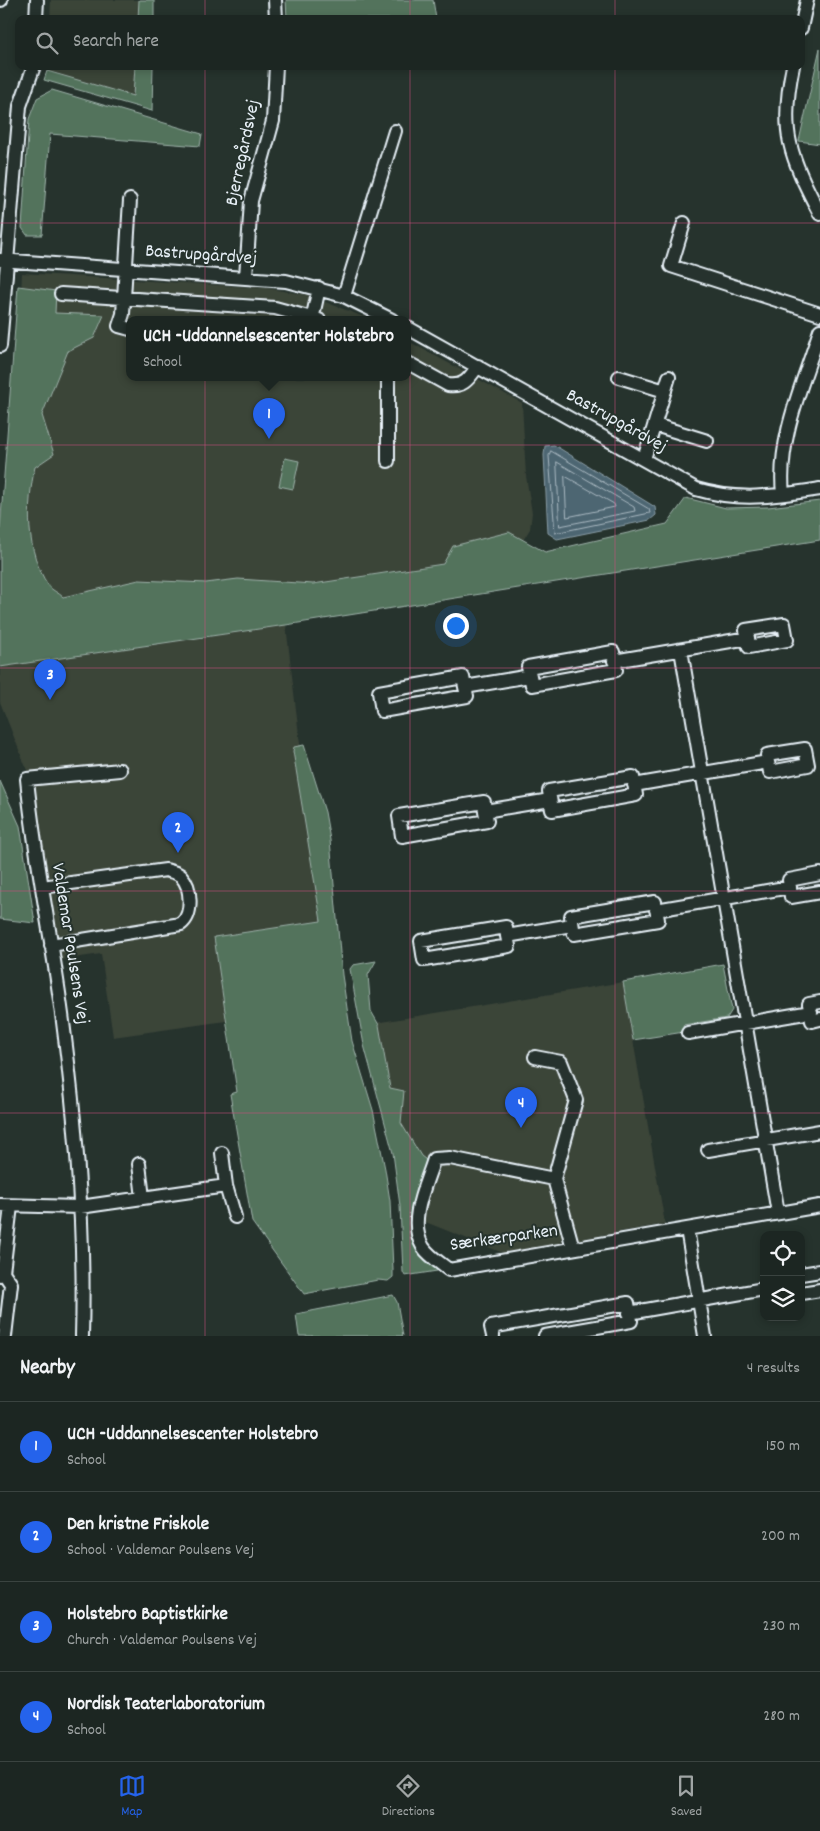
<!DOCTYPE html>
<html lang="en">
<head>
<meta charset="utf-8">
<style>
  :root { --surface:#1c2622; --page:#252e2a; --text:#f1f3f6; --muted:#a0a5a5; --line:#3a4340; --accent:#2563eb }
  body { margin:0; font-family:Dekko,sans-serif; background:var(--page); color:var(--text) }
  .controls { position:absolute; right:15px; bottom:15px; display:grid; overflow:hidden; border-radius:10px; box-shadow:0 2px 8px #0003 }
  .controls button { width:45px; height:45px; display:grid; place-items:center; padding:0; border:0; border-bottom:1px solid var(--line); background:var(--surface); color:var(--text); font:25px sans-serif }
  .you { position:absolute; left:455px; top:625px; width:18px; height:18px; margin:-12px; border:4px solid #fff; border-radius:50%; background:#1a73e8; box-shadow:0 0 0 8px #1a73e833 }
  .badge { display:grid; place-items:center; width:32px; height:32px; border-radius:50%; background:var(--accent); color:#fff; font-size:16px; font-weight:700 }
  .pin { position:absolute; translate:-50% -41px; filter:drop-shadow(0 1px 2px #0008) }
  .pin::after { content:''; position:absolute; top:26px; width:18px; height:15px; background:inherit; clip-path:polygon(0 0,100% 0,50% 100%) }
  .popup { position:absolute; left:126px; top:316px; width:285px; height:65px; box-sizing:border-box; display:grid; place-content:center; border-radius:10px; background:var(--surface); filter:drop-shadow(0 1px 4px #0005); font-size:16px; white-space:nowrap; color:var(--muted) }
  .popup b { font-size:19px; color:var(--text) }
  .popup::after { content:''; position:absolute; left:50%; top:100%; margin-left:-10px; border:10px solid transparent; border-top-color:var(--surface) }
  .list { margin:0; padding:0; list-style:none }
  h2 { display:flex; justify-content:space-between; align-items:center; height:65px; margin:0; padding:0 20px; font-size:21px }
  h2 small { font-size:16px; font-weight:400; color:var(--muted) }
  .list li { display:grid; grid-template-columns:32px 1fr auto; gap:15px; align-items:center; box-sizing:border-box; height:90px; padding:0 20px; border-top:1px solid var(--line) }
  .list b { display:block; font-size:19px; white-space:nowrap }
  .list p { margin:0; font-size:16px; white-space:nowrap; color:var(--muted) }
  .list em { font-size:16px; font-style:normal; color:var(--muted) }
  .icon { flex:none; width:28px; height:28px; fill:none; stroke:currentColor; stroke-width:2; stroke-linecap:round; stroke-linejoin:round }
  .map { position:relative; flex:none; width:820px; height:1336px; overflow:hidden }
  .search { position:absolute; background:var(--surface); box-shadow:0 2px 8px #0003; left:15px; right:15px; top:15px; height:55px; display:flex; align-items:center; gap:12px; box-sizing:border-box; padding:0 18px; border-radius:10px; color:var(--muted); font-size:19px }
  .sheet { height:425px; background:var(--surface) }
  nav { display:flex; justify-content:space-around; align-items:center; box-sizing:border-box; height:70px; border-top:1px solid var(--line); background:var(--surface); font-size:14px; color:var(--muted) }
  nav a { display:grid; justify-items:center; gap:2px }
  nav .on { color:var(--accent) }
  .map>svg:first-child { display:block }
  .built { fill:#3b4439 }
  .green { fill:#53735c; stroke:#9eb2aa }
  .water { fill:#4d6672; stroke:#8b9ea8 }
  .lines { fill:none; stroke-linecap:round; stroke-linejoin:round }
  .shore { stroke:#aab9c2; stroke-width:1 }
  .minor-casing { stroke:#e8f1f8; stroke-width:16 }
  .minor { stroke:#26332d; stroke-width:12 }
  .grid { fill:none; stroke:#cc4e82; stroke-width:1; stroke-opacity:0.55 }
  .labels { text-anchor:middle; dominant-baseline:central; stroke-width:4; stroke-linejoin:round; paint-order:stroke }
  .street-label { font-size:19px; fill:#e8f1f8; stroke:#26332d }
</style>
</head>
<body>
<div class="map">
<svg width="820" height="1336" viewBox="0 0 820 1336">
  <rect width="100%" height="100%" fill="#26332d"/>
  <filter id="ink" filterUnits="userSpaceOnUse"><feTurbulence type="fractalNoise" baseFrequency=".02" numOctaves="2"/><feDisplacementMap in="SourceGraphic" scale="10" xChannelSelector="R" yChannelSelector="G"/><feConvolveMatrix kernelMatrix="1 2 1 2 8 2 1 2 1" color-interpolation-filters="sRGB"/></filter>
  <g filter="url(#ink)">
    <path class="built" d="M 51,0 L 139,0 L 138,19 L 50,19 Z
      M 47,66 L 135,66 L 133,96 L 47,71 Z
      M 22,273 L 266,288 L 307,295 L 364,317 L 371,320 L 130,320 L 130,378 L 408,378 L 408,341 L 522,403 L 526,476 L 532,513 L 530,529 L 522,542 L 443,564 L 76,620 L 8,589 Z
      M 286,625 L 321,921 L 214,937 L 226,1021 L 113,1037 L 101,954 L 60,960 L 33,785 L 0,702 L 0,667 Z
      M 623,982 L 665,1224 L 503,1253 L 408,1215 L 375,1023 Z"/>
    <path class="green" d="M 139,0 L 154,0 L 154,19 L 138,19 Z
      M 286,0 L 433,0 L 436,19 L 287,19 Z
      M 820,48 L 820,144 L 799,141 Z
      M 135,66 L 153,66 L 152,111 L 44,80 L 47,71 L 133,96 Z
      M 52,90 L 202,134 L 200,146 L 50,134 L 42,235 L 27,235 L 22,228 L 29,119 L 37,98 Z
      M 18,286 L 56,291 L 55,313 L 104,315 L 94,338 L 68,351 L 42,415 L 54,454 L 35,467 C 26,505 26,552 48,585 C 51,590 59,593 63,597 L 139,580 L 206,583 L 238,579 L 313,584 L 443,564 L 453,546 L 509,532 L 545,552 L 667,524 L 686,498 L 726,508 L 768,507 L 820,501 L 820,540 L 286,625 L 0,667 L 0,530 Z
      M 285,458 L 299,461 L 293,489 L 279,486 Z
      M 304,745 L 325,812 L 330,840 L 342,975 L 352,1041 L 373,1110 L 385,1169 L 390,1201 L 393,1270 L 393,1277 L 388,1281 L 378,1280 L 304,1294 L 252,1222 L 230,1094 L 237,1092 L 214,937 L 321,921 L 293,751 L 294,747 Z
      M 0,781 L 20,826 L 35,923 L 0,919 Z
      M 376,961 L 368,975 L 371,1011 L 379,1025 L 390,1088 L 404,1091 L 401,1123 L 421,1156 L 430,1163 L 412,1229 L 418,1253 L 439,1264 L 437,1271 L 405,1276 L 403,1272 L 400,1206 L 393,1153 L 364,1045 L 350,969 L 353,965 Z
      M 723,964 L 732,1010 L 727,1018 L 683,1025 L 684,1032 L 633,1040 L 623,982 Z
      M 393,1295 L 397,1302 L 403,1336 L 299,1336 L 296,1314 Z"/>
    <path class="water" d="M 554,445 L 655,507 L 656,515 L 650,520 L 557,539 L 548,533 L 544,455 L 545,446 Z"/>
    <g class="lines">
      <path class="shore" d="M 551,451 L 649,509 L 650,513 L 555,533 L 549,456 Z
        M 557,462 L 634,507 L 635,511 L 560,526 Z
        M 565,476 L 614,504 L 615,507 L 567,517 Z"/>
      <g class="minor-casing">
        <path id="minor" d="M 0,0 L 1,0
          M 275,0 L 276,19
          M 36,19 L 37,0
          M 801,28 L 807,0
          M 793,66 C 779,132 790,156 820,214
          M 130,200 L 123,314 L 119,326 L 130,329
          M 684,223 L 671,266 L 820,314
          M 0,260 L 286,281 L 344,296 L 392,320
          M 246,277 L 251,201 L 273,121 L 276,66
          M 61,294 L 275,308 L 319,320
          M 344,296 L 395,131
          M 312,320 L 319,288
          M 408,328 L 696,489 C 740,502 775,496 820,489
          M 0,346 L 20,106 L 34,66
          M 408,363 L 448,385 C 465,387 469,378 478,366
          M 619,377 L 665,391
          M 388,378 L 388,461
          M 655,425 L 707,441
          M 644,459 L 669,377
          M 783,494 C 777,438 804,382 820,330
          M 681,650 L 778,1213
          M 613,652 L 616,670 L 532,685 L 528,667 Z
          M 614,661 L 748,638 L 749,647 L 787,640 L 784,624 L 746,630 L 748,638
          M 465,687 L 467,696 L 382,711 L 379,692 L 463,677 L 465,687 L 530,676
          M 633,777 L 636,795 L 552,810 L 549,791 Z
          M 634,785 L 768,762 L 770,772 L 808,765 L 805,749 L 767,755 L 768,762
          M 485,811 L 487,821 L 402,836 L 399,816 L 484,802 L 485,811 L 550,800
          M 820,874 L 789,880 L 791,897 L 820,892
          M 42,887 L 166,870 C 171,872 177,872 181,876 C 192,887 193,915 181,924 L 51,945
          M 655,902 L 658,920 L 574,934 L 571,916 Z
          M 656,910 L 790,887
          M 507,936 L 509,946 L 424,960 L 421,941 L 506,927 L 507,936 L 572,925
          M 820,1002 L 809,1004 L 812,1021 L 820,1019
          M 688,1033 L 811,1012
          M 535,1057 L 561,1062 L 576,1100 L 554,1179
          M 708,1150 L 820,1131
          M 222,1153 L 226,1186 L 235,1217
          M 139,1164 L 143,1198
          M 0,1205 L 80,1207 L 226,1186
          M 687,1229 L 705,1336
          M 573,1248 L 554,1179 L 450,1158 L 434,1159 C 426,1185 407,1221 423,1247 C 429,1256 440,1263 449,1270 L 820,1206
          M 3,1272 L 11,1284 L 5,1336
          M 801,1274 L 820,1271
          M 0,1275 L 3,1272 L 11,1206
          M 801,1293 L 820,1290
          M 629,1313 L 764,1289
          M 82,1336 C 85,1234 77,1131 64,1030 C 54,946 35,863 27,779 L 120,770
          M 493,1336 L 491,1327 L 628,1303 L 631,1321 L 545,1336"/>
      </g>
      <use href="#minor" class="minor"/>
    </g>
  </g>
  <path class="grid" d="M 205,0 L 205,19M 410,0 L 410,19M 615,0 L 615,19M 205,66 L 205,1336M 410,66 L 410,1336M 615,66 L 615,1336M 0,223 L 820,223M 0,445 L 820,445M 0,668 L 820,668M 0,891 L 820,891M 0,1113 L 820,1113"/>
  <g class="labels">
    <g class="street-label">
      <text transform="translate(244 153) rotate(-78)">Bjerregårdsvej</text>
      <text transform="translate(201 256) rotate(4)">Bastrupgårdvej</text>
      <text transform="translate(616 422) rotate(29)">Bastrupgårdvej</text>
      <text transform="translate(69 944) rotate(81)">Valdemar Poulsens Vej</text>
      <text transform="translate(504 1239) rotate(-8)">Særkærparken</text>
    </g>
  </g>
</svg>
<div class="controls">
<button><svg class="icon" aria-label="locate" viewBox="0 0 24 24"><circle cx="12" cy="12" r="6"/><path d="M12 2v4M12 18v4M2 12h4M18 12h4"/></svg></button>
<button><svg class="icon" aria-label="layers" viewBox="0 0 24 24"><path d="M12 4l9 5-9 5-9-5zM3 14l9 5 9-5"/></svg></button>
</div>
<div class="you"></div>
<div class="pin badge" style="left:269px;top:439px">1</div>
<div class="popup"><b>UCH -Uddannelsescenter Holstebro</b>School</div>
<div class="pin badge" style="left:178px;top:853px">2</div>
<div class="pin badge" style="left:50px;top:700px">3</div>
<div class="pin badge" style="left:521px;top:1128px">4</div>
<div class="search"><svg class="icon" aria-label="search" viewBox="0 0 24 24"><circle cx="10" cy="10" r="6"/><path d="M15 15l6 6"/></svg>Search here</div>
</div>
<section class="sheet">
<h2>Nearby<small>4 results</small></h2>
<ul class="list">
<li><span class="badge">1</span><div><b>UCH -Uddannelsescenter Holstebro</b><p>School</p></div><em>150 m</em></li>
<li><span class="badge">2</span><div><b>Den kristne Friskole</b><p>School · Valdemar Poulsens Vej</p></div><em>200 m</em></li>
<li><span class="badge">3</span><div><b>Holstebro Baptistkirke</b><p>Church · Valdemar Poulsens Vej</p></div><em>230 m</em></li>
<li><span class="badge">4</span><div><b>Nordisk Teaterlaboratorium</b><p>School</p></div><em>280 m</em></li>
</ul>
</section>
<nav>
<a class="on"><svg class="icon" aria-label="map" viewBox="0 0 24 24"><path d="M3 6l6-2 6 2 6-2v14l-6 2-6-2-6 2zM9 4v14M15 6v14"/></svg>Map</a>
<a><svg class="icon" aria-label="directions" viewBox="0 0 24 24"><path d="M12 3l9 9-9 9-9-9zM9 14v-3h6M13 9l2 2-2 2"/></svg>Directions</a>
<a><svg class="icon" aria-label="saved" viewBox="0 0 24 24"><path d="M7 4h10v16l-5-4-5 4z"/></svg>Saved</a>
</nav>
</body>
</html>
